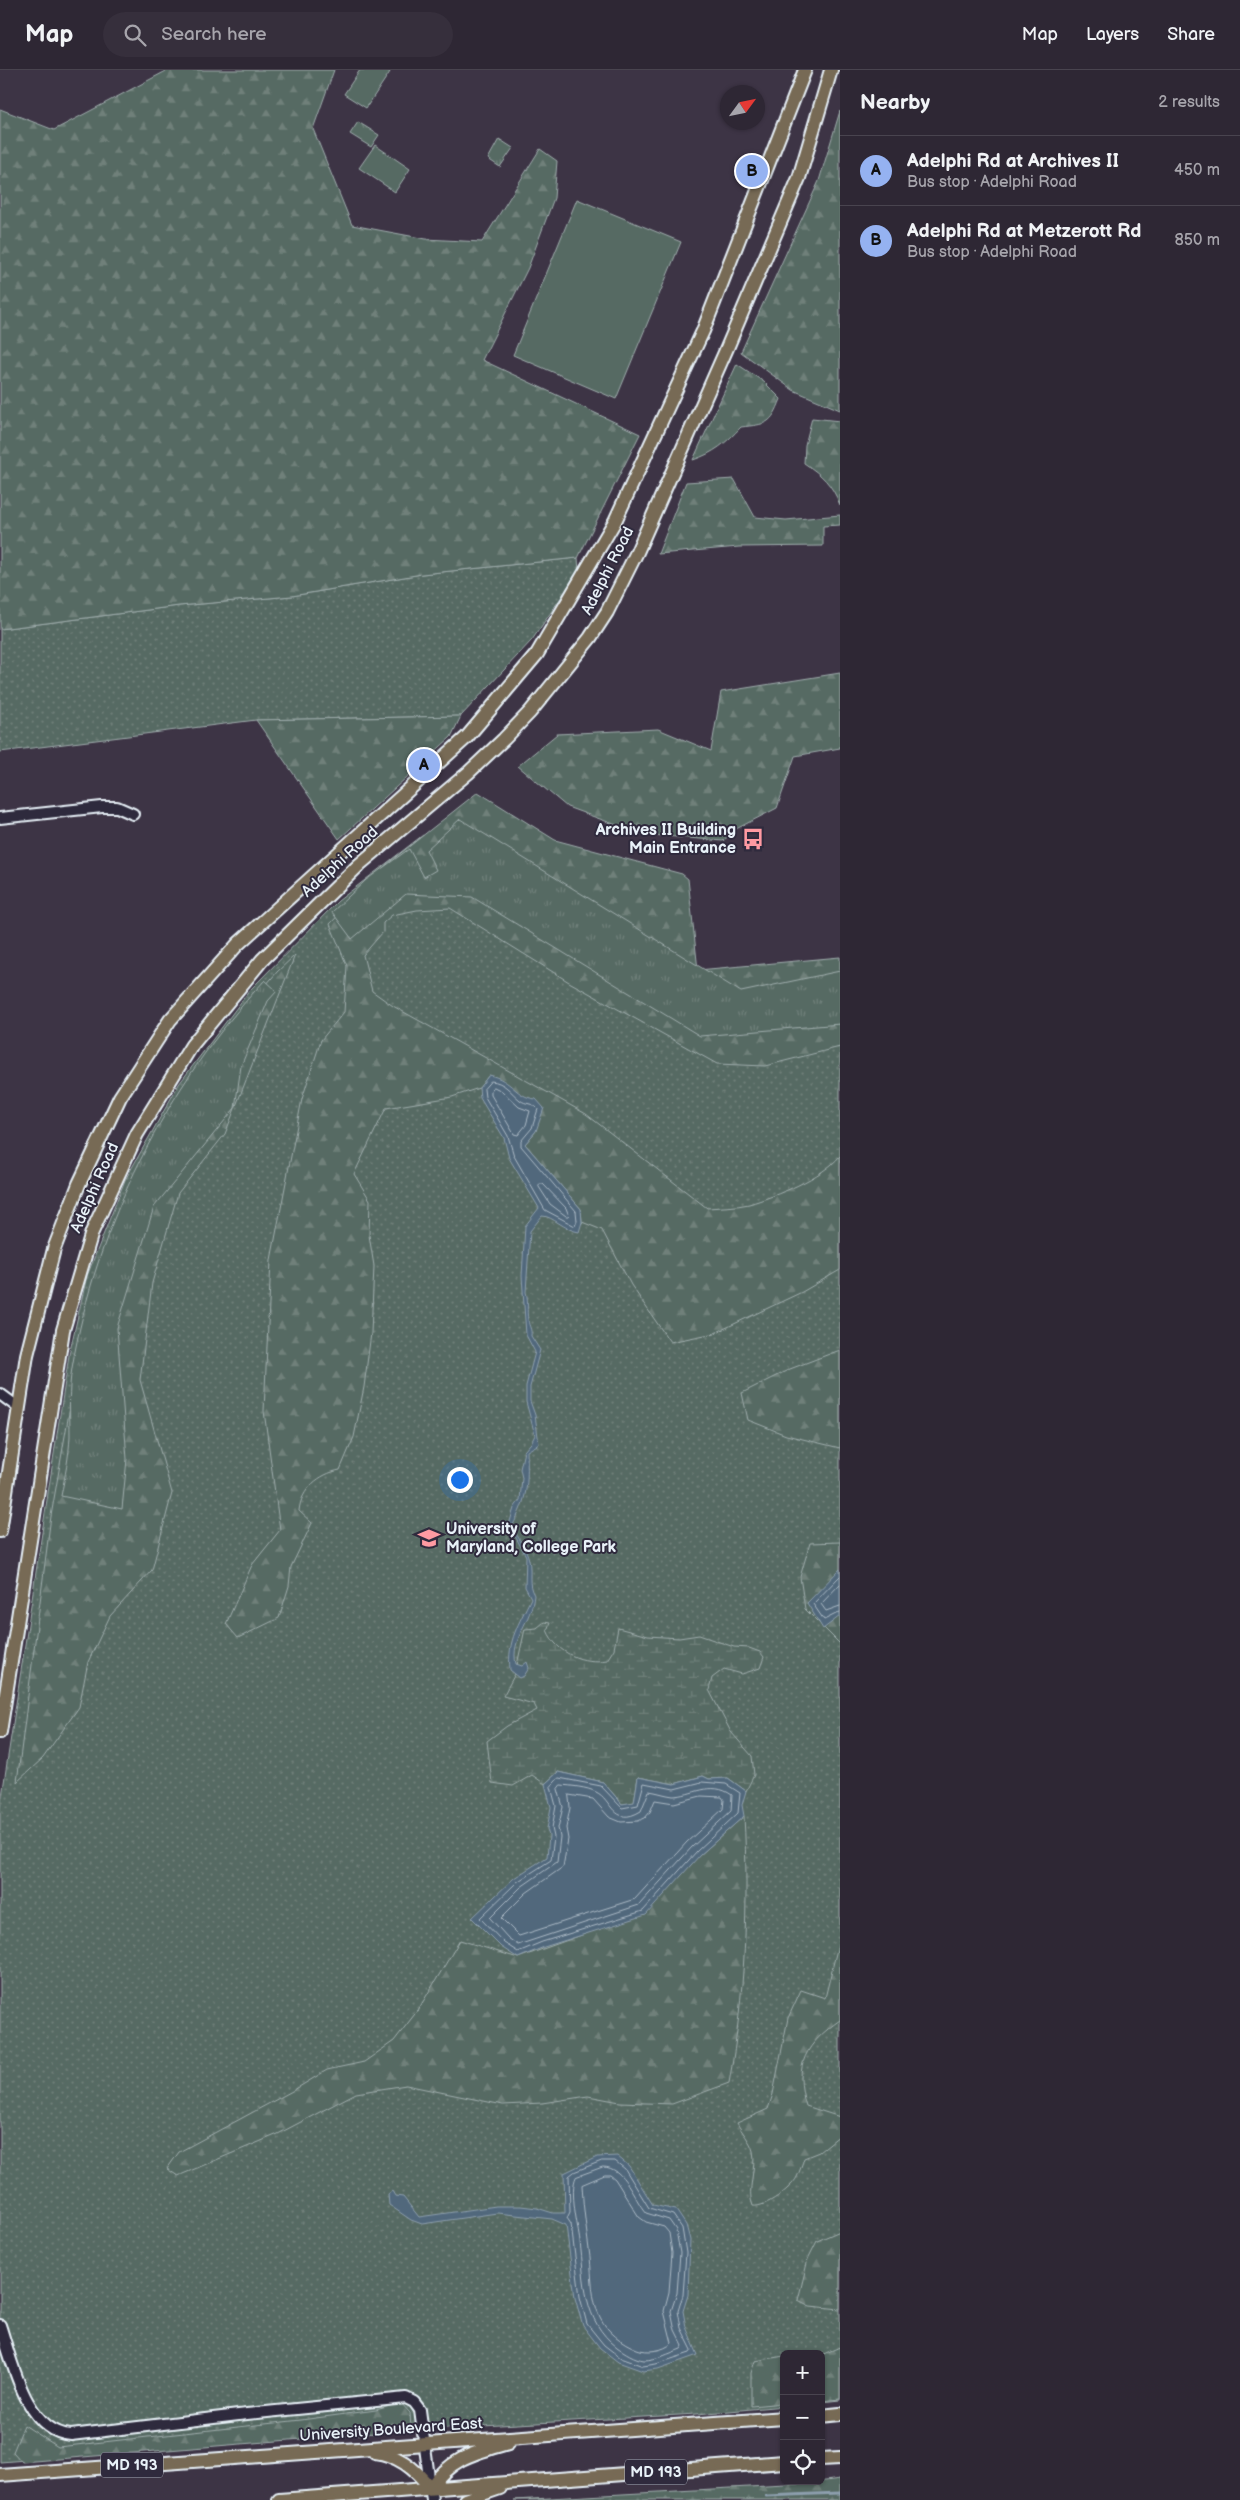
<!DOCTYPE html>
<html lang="en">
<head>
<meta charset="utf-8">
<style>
  :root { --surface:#2e2734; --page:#362f3c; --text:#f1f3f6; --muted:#a7a5ac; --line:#49444f; --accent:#95b2f1 }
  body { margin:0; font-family:"Balsamiq Sans",sans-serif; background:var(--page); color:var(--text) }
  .controls { position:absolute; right:15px; bottom:15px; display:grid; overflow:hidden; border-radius:8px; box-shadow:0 1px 4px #0004 }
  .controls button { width:45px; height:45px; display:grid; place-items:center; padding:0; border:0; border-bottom:1px solid var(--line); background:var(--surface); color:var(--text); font:25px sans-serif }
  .compass { position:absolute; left:720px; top:15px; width:45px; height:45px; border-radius:50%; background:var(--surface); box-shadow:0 1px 4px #0004; rotate:57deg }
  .you { position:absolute; left:459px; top:1409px; width:18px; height:18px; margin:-12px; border:4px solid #fff; border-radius:50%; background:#1a73e8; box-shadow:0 0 0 8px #1a73e833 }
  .badge { display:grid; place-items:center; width:32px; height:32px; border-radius:50%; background:var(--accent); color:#111; font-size:16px; font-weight:700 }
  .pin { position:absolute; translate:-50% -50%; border:2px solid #fff; box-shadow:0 1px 5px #0006 }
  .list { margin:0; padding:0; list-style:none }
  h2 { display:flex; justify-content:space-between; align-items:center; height:65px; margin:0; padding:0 20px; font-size:21px }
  h2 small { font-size:16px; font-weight:400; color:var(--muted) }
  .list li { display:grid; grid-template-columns:32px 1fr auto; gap:15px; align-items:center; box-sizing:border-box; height:70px; padding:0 20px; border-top:1px solid var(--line) }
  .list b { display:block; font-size:19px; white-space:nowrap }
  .list p { margin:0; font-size:16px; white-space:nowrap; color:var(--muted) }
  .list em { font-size:16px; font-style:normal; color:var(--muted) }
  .icon { flex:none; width:28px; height:28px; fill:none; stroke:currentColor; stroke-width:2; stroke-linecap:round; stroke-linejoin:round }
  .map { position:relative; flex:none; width:840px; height:2430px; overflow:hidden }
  header { display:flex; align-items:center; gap:30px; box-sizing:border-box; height:70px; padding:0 25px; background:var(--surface); border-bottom:1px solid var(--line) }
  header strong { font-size:24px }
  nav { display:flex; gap:28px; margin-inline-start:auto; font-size:18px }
  .search { width:350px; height:45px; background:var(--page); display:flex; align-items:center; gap:12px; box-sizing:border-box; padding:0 18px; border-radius:28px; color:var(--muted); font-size:19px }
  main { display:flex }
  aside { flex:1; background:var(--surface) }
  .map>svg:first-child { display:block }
  .grass { fill:url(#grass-dots); stroke:#a0aeae }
  .forest { fill:url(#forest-firs); stroke:#a0aeae }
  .wetland { fill:url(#wetland-marsh); stroke:#a0aeae }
  .park { fill:url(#park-tufts); stroke:#a0aeae }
  .garden { fill:#576a63; stroke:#a0aeae }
  .water { fill:#51687c; stroke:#8d9fae }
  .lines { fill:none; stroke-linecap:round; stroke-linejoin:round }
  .shore { stroke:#acbac6; stroke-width:1 }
  .stream { stroke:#8d9fae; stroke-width:3 }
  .minor-casing { stroke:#e8f1f8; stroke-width:14 }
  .major-casing { stroke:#e8f1f8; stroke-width:16 }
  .minor { stroke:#2f2a3d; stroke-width:10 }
  .major { stroke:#776a54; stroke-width:12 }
  .labels { text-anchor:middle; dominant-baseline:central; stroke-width:4; stroke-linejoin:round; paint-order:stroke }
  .shield { fill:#2f2a3d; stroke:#b0b5c0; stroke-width:1 }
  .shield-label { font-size:15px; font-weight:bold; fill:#e8f1f8 }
  .street-label { font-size:16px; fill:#e8f1f8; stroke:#2f2a3d }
  .poi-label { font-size:16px; font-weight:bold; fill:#e8f1f8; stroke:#2f2a3d; text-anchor:end }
</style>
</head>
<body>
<header>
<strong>Map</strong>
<div class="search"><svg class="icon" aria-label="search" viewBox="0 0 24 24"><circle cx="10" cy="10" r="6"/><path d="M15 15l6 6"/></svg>Search here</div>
<nav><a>Map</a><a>Layers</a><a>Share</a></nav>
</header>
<main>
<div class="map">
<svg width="840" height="2430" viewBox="0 0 840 2430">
  <defs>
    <pattern id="grass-dots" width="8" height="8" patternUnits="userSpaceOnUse" patternTransform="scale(1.25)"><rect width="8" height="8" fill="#576a63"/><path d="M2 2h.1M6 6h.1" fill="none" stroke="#6f807a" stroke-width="1.8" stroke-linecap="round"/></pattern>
    <pattern id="forest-firs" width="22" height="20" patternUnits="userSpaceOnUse" patternTransform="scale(1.25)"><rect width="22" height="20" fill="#576a63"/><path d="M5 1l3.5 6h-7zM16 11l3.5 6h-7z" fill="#6f807a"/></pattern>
    <pattern id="wetland-marsh" width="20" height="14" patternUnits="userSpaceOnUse" patternTransform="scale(1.25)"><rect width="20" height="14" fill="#576a63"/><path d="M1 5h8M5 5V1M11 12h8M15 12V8" fill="none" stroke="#6f807a"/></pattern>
    <pattern id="park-tufts" width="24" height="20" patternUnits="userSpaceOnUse" patternTransform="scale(1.25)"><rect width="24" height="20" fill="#576a63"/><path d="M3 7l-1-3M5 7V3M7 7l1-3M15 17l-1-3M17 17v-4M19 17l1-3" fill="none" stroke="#6f807a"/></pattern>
  </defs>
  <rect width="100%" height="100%" fill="#3d3445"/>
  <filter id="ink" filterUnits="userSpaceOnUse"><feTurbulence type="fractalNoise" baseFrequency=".02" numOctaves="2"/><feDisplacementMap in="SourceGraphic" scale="10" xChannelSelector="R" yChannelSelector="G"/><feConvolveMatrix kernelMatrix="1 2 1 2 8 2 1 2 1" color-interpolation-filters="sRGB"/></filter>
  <g filter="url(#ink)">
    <path class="grass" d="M 578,488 L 579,501 L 532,570 L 461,646 L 256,650 L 0,682 L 0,559 L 179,536 L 292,526 L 422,504 Z
      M 423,765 L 739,980 L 840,959 L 840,2330 L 821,2332 L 821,2284 L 784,2284 L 784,2336 L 697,2344 L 411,2360 L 0,2392 L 0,1739 L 69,1285 L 87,1206 L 125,1110 L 179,1014 L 250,920 L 338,831 Z"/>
    <path class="forest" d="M 168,0 L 334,0 L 313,59 L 352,155 L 426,169 L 482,172 L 540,79 L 557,91 L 554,128 L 528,198 L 482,290 L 640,364 L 578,488 L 422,504 L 292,526 L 179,536 L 0,559 L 0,39 L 54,60 Z
      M 840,41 L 840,340 L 793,320 L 741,282 L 819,111 Z
      M 737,294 L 764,312 L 781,329 C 771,355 767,354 741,357 C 726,373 714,383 693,390 Z
      M 812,348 L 840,351 L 840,435 C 832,414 822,405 804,393 L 805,375 Z
      M 734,409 L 755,447 L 786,450 L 840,445 L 840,455 L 823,456 L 823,476 L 739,477 L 658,484 L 686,412 Z
      M 840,603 L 840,678 L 795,686 L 777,738 L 736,759 L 723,771 L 641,764 L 567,737 L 518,696 L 557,664 L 658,659 L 711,681 L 721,622 Z
      M 461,646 L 451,667 L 339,769 L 256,650 Z
      M 478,722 L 555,770 L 682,804 L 688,809 L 698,900 L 840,887 L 840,977 L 765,996 L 717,994 L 569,912 L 450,838 L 417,840 L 392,845 L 383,853 L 383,862 L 363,885 L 372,921 L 393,936 L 586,1044 L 707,1138 C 720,1137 736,1137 749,1134 C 776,1126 822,1108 840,1086 L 840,1200 L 802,1222 L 715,1263 L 670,1272 L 631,1215 L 602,1160 L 582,1152 L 581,1139 L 525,1074 L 536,1061 C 522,1022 525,1025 489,1005 L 479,1018 L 452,1027 L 386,1038 L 354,1104 L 370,1130 L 369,1165 L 374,1196 L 371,1263 L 364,1317 L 354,1367 L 340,1400 C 319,1404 301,1419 299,1441 L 312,1453 L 291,1497 L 289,1516 L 279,1548 L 238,1568 L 226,1554 L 252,1495 L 280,1460 L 264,1341 L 271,1190 L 302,1029 L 321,970 L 344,942 L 347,896 L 330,854 L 387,794 Z
      M 295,885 L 225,1064 L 178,1123 L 152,1213 L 140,1310 L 172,1423 L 152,1500 L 110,1546 L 88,1592 L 79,1637 L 43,1688 L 17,1712 L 51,1446 L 84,1257 L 228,960 L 277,902 Z
      M 840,1280 L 840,1378 L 786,1365 L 748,1350 L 742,1323 L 790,1299 Z
      M 840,1472 L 840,1574 L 805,1539 L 800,1507 L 810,1473 Z
      M 744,1746 C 749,1835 745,1924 729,2013 L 672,2034 L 620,2032 L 588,2026 L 542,2033 L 503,2035 L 406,2015 L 356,2023 L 278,2064 L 178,2106 L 167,2099 L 179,2082 L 294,2020 L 327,2000 L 364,1992 L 394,1971 L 418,1940 L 460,1870 L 518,1888 L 590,1862 L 700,1785 Z
      M 840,1867 L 840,1950 C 806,1974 793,1994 806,2036 L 840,2047 L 840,2065 L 819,2082 L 804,2088 C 802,2094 800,2101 797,2107 C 792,2118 765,2138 753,2136 C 746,2121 757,2098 753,2081 C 751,2072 741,2061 737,2053 L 768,2039 L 773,2024 L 788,1948 L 801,1920 L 825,1928 Z
      M 840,2161 L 840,2239 L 810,2236 L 798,2230 L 808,2189 L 817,2171 Z
      M 840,2277 L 840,2329 L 821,2331 L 821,2285 Z
      M 784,2286 L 784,2333 L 751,2336 L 751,2303 L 755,2291 Z
      M 401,2333 L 410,2343 L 411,2360 L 22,2392 L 13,2382 L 24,2355 L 58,2377 L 301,2350 L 376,2340 Z
      M 840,2409 L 840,2430 L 514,2430 L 803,2414 Z"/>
    <path class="wetland" d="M 544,1552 L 550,1553 L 547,1560 C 557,1584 583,1594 607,1590 L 614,1579 L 618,1558 L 648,1566 L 679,1568 L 699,1565 L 734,1577 L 749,1578 L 760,1582 L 764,1587 L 760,1598 L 742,1604 L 724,1599 L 712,1608 L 709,1620 L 731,1662 L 752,1686 L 754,1705 L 746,1721 L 728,1708 L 709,1709 L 703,1706 L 674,1714 L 638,1707 L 634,1733 L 622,1734 L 603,1712 L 558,1702 L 545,1714 L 532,1705 L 513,1716 L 492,1713 L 487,1671 L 507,1656 L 537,1640 L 534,1634 L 503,1626 L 515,1604 L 525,1559 L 537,1558 Z"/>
    <path class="park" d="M 358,52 L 379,65 L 371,77 L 350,64 Z
      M 499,69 L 513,78 L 500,97 L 488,89 Z
      M 460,749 L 741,922 L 840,901 L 840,954 L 700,966 L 472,827 L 406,824 L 352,869 L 332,842 L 366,810 L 409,779 L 424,807 L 436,800 L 426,780 Z
      M 265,910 L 277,921 L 268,931 L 241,996 L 235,1038 L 154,1137 L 117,1258 L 127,1389 L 122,1439 L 61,1426 C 65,1406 69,1387 70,1366 C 70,1343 68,1321 72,1298 C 96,1155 166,1016 265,910 Z"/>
    <path class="garden" d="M 360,0 L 386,0 L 390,2 L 366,38 L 344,24 Z
      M 375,75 L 410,99 L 395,122 L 359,98 Z
      M 577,129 L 681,172 L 616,329 L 513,285 Z"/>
    <path class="water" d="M 489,1005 C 513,1010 515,1027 536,1029 L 544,1038 L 536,1061 L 525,1074 L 581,1139 L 582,1152 L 579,1162 C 564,1160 553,1146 542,1146 L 530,1161 L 526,1222 C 529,1232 526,1240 528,1250 C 529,1257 532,1259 531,1266 L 540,1280 L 530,1317 L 530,1331 L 535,1345 L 539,1374 L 527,1381 C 528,1416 528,1426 512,1457 C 518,1468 527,1479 529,1490 C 532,1503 527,1514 534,1525 C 532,1551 510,1569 516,1594 L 522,1596 L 527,1592 L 529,1598 L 524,1606 L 520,1608 L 510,1600 C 507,1570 519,1554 531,1528 L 525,1517 L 526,1486 L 509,1455 L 514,1438 L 520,1430 L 522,1408 L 520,1399 L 524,1381 L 531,1373 L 535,1365 L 526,1332 L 526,1316 L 535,1282 L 526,1265 L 522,1206 L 525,1156 L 539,1138 L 509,1088 L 504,1068 L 480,1028 L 479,1018 Z
      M 840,1499 L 840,1546 L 823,1559 L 807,1533 Z
      M 558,1702 L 603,1712 L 622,1734 L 634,1732 L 638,1707 L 674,1714 L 703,1706 L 709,1709 L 728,1708 L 746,1721 L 742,1735 L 744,1746 L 700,1785 L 646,1845 L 544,1877 L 518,1888 L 501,1877 L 472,1848 L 514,1808 L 547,1787 L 549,1766 L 547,1759 L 551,1737 L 545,1714 Z
      M 617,2086 L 629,2096 L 653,2135 L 676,2140 L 686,2155 L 690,2170 L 688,2225 L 683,2241 L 686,2257 L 698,2285 L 658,2299 L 643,2301 L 618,2292 L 600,2278 L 583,2256 L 575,2228 L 566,2155 L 552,2149 L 497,2143 L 422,2154 L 411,2150 L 389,2135 L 388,2124 L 392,2121 L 395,2126 L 403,2127 L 419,2147 L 496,2136 L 521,2136 L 537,2138 L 553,2143 L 565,2143 L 564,2103 L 597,2087 Z"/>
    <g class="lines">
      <path class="shore" d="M 491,1011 C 505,1012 510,1022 520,1030 C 526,1035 532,1032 538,1039 L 532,1058 L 521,1071 L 521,1076 L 576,1141 L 577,1151 L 575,1156 L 545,1140 L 514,1086 L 508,1066 L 485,1027 L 484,1019 Z
        M 494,1017 L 502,1021 L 519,1037 L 530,1041 L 526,1055 L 518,1065 L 514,1064 L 491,1025 L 491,1021 Z
        M 540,1114 L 543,1114 L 566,1138 L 569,1146 L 566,1146 L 550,1134 L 539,1117 Z
        M 840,1506 L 813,1534 L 824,1550 L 840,1542
        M 840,1514 L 821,1534 L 826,1541 L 840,1536
        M 559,1708 L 601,1716 L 622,1738 L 638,1735 L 644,1713 L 674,1719 L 702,1712 L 726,1714 L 740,1723 L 738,1743 L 697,1781 L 643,1841 L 542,1872 L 518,1882 L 504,1873 L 480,1848 L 517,1812 L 551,1790 L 554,1767 L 552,1758 L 556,1736 L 551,1717 Z
        M 561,1715 C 571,1716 587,1717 596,1722 C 612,1729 613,1758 641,1741 L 649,1721 C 657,1722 665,1725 673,1726 C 692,1726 711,1710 732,1725 L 731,1741 L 692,1777 L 639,1835 L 518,1875 L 508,1868 L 490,1848 L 521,1817 L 557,1792 L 560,1767 L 558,1758 L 563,1737 L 558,1719 Z
        M 569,1725 L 593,1729 L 609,1747 L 621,1752 L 638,1751 L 645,1748 L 650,1742 L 655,1730 L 674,1733 L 701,1726 L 722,1727 L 724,1730 L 723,1739 L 687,1772 L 635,1829 L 519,1866 L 501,1848 L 526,1823 L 563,1797 L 568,1769 L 566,1758 L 570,1738 Z
        M 602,2091 L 615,2091 L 625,2099 L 649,2138 L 673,2145 L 682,2158 L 686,2183 L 683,2225 L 678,2241 L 681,2258 L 692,2280 L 690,2283 L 656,2294 L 643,2296 L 621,2288 L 604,2275 L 587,2254 L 580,2227 L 571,2154 L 567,2148 L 570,2142 L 569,2106 L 574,2102 Z
        M 603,2097 C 625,2097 633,2128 646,2143 L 669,2150 L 676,2160 L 680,2183 L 677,2223 L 671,2241 L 675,2260 L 683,2276 L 681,2279 C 670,2283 656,2290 644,2290 C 635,2289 624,2282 617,2277 C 582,2250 585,2211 580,2172 C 578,2156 569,2121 576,2107 Z
        M 605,2105 L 610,2105 L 615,2109 L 639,2147 L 646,2152 L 664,2157 L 669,2163 L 672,2183 L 669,2222 L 664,2241 L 672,2273 C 664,2281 647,2283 637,2279 C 622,2273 607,2262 600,2247 C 591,2229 592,2207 590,2187 C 587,2163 583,2140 582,2115 Z"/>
      <path class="stream" d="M 766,2426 L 840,2423"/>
      <g class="minor-casing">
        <path id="minor" d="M 0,748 L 102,737 L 117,737 L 133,744
          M 0,1324 L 19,1338
          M 0,2255 C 12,2291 26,2362 71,2365 L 247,2344 L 406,2328 L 414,2332 L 420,2340 L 432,2430"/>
      </g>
      <g class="major-casing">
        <path id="major" d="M 0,1461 L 27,1285 L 54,1179 L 79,1114 L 120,1027 L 170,950 L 238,874 L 467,667 L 537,584 L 615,451 L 703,261 L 805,0
          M 0,1662 L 63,1260 L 92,1162 L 137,1064 L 192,975 L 262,890 L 360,794 L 468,703 L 504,669 L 530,642 L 590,568 L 607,542 L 637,482 L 727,278 L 799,108 L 831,0
          M 821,2346 L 840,2344
          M 375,2382 C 399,2385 416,2399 430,2418
          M 821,2389 L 840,2388
          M 0,2405 L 784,2348
          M 430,2418 C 452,2387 474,2383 508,2373
          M 279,2430 L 784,2392
          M 465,2430 L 500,2418"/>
      </g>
      <use href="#minor" class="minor"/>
      <use href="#major" class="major"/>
    </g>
  </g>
  <defs>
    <g id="bus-bare" transform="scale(1.725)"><path d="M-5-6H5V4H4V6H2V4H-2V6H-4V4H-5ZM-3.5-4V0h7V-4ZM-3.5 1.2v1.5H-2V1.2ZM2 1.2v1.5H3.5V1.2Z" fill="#ff9aa2" stroke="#2f2a3d" stroke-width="2.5" paint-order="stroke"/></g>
    <g id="university-bare" transform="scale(1.725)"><path d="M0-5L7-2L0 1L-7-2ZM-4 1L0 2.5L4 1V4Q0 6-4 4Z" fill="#ff9aa2" stroke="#2f2a3d" stroke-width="2.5" paint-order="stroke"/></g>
  </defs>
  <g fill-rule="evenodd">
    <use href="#bus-bare" x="753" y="769"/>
    <use href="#university-bare" x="429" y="1468"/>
  </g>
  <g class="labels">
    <g class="shield">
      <rect x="101" y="2382.5" width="62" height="25" rx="4"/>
      <rect x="625" y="2389.5" width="62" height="25" rx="4"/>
    </g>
    <g class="shield-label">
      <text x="132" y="2395">MD 193</text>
      <text x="656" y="2402">MD 193</text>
    </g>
    <g class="street-label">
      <text transform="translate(608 501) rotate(-63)">Adelphi Road</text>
      <text transform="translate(340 792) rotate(-42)">Adelphi Road</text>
      <text transform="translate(95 1118) rotate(-66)">Adelphi Road</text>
      <text transform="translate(391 2360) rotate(-4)">University Boulevard East</text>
    </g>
    <g class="poi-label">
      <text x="736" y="760">Archives II Building<tspan x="736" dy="18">Main Entrance</tspan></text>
      <text x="446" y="1459" text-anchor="start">University of<tspan x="446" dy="18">Maryland, College Park</tspan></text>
    </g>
  </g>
</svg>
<div class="controls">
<button>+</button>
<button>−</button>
<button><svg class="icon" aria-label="locate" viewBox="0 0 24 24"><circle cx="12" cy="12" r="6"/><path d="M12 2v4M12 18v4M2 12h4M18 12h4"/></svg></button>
</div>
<svg class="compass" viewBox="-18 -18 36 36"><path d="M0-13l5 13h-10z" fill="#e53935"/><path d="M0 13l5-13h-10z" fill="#a7a5ac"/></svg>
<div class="you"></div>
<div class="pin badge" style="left:424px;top:695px">A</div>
<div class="pin badge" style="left:752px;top:101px">B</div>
</div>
<aside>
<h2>Nearby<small>2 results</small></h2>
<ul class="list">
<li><span class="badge">A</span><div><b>Adelphi Rd at Archives II</b><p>Bus stop · Adelphi Road</p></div><em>450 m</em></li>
<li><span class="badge">B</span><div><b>Adelphi Rd at Metzerott Rd</b><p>Bus stop · Adelphi Road</p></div><em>850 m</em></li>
</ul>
</aside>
</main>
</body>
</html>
